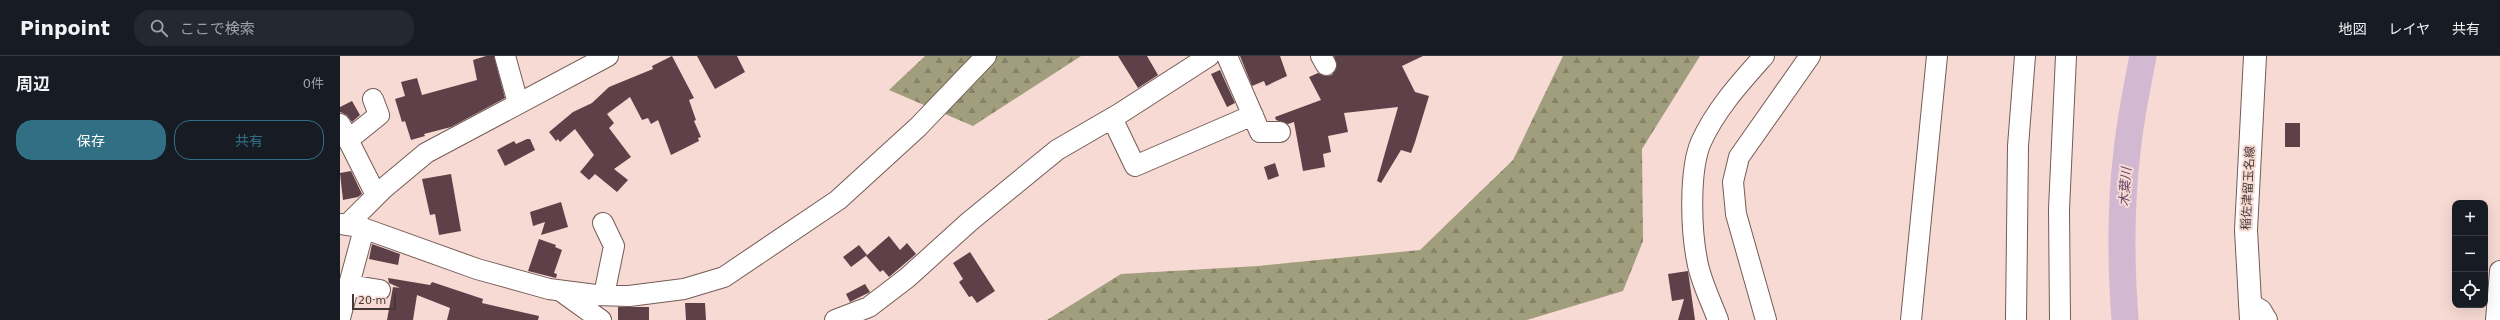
<!DOCTYPE html>
<html lang="ja">
<head>
<meta charset="utf-8">
<style>
  :root { --surface:#171b24; --page:#242831; --text:#f1f3f6; --muted:#9ea1a6; --line:#363941; --accent:#316f85 }
  body { margin:0; font-family:"DejaVu Sans","Noto Sans JP",sans-serif; background:var(--page); color:var(--text) }
  .controls { position:absolute; right:12px; bottom:12px; display:grid; overflow:hidden; border-radius:8px; box-shadow:0 4px 16px #0002 }
  .controls button { width:36px; height:36px; display:grid; place-items:center; padding:0; border:0; border-bottom:1px solid var(--line); background:var(--surface); color:var(--text); font:20px sans-serif }
  .scale { position:absolute; left:12px; bottom:10px; width:44px; box-sizing:border-box; padding-left:4px; border:2px solid #433835; border-top:0; font-size:11px; line-height:14px; white-space:nowrap; color:#433835; -webkit-text-stroke:3px #f6dad3; paint-order:stroke }
  .list { margin:0; padding:0; list-style:none }
  h2 { display:flex; justify-content:space-between; align-items:center; height:52px; margin:0; padding:0 16px; font-size:17px }
  h2 small { font-size:13px; font-weight:400; color:var(--muted) }
  .actions { display:flex; gap:8px; padding:12px 16px }
  .actions a { flex:1; padding:9px 0; border:1px solid var(--accent); border-radius:16px; text-align:center; font-size:14px; color:var(--accent) }
  .actions .main { background:var(--accent); color:#fff }
  .icon { flex:none; width:22px; height:22px; fill:none; stroke:currentColor; stroke-width:2; stroke-linecap:round; stroke-linejoin:round }
  .map { position:relative; flex:none; width:2160px; height:264px; overflow:hidden }
  header { display:flex; align-items:center; gap:24px; box-sizing:border-box; height:56px; padding:0 20px; background:var(--surface); border-bottom:1px solid var(--line) }
  header strong { font-size:19px }
  nav { display:flex; gap:22px; margin-inline-start:auto; font-size:14px }
  .search { width:280px; height:36px; background:var(--page); display:flex; align-items:center; gap:10px; box-sizing:border-box; padding:0 14px; border-radius:16px; color:var(--muted); font-size:15px }
  main { display:flex }
  aside { flex:1; background:var(--surface) }
  .map>svg:first-child { display:block }
  .forest { fill:url(#forest-firs) }
  .lines { fill:none; stroke-linecap:round; stroke-linejoin:round }
  .river { stroke:#d2b8d1; stroke-width:27 }
  .building { fill:#5e4048 }
  .minor-casing { stroke:#745c56; stroke-width:22 }
  .major-casing { stroke:#745c56; stroke-width:24 }
  .minor { stroke:#fff; stroke-width:20 }
  .major { stroke:#fff; stroke-width:22 }
  .labels { text-anchor:middle; dominant-baseline:central; stroke-width:4; stroke-linejoin:round; paint-order:stroke }
  .street-label { font-size:12px; fill:#433835; stroke:#f6dad3 }
  .water-label { font-size:13px; font-style:italic; fill:#684368; stroke:#f6dad3 }
</style>
</head>
<body>
<header>
<strong>Pinpoint</strong>
<div class="search"><svg class="icon" aria-label="search" viewBox="0 0 24 24"><circle cx="10" cy="10" r="6"/><path d="M15 15l6 6"/></svg>ここで検索</div>
<nav><a>地図</a><a>レイヤ</a><a>共有</a></nav>
</header>
<main>
<aside>
<h2>周辺<small>0件</small></h2>
<ul class="list">
</ul>
<div class="actions"><a class="main">保存</a><a>共有</a></div>
</aside>
<div class="map">
<svg width="2160" height="264" viewBox="0 0 2160 264">
  <defs>
    <pattern id="forest-firs" width="22" height="20" patternUnits="userSpaceOnUse"><rect width="22" height="20" fill="#a19e7e"/><path d="M5 1l3.5 6h-7zM16 11l3.5 6h-7z" fill="#858268"/></pattern>
  </defs>
  <rect width="100%" height="100%" fill="#f6dad3"/>
  <path class="forest" d="M 585,0 L 741,0 L 633,70 L 549,34 Z
    M 1223,0 L 1360,0 L 1302,93 L 1303,185 L 1283,235 L 1187,264 L 707,264 L 781,218 L 918,210 L 1080,194 L 1173,104 Z"/>
  <g class="lines">
    <path class="river" d="M 1785,264 C 1781,209 1780,152 1787,96 C 1790,64 1797,32 1803,0"/>
  </g>
  <path class="building" d="M 146,0 L 154,0 L 165,42 L 111,71 L 84,78 L 85,80 L 71,84 L 65,65 L 62,66 L 55,43 L 65,40 L 61,26 L 77,22 L 82,39 L 137,24 L 133,4 Z
    M 332,0 L 354,42 L 349,44 L 356,64 L 354,65 L 361,81 L 358,82 L 359,85 L 331,99 L 318,64 L 311,68 L 308,62 L 302,64 L 290,41 L 267,58 L 274,67 L 269,72 L 291,101 L 274,113 L 288,124 L 277,136 L 255,118 L 249,124 L 240,116 L 254,99 L 235,73 L 220,86 L 218,83 L 216,85 L 209,76 L 233,56 L 252,47 L 269,31 L 313,13 L 312,10 Z
    M 357,0 L 397,0 L 405,16 L 375,33 Z
    M 778,0 L 807,0 L 818,19 L 798,32 Z
    M 900,0 L 940,0 L 947,20 L 926,30 L 924,25 L 912,30 Z
    M 994,0 L 1083,0 L 1062,10 L 1075,36 L 1089,40 L 1075,86 L 1071,97 L 1061,94 L 1041,127 L 1037,125 L 1058,51 L 1004,57 L 1008,76 L 988,80 L 991,96 L 983,98 L 985,111 L 963,115 L 954,66 L 948,68 L 936,64 L 935,61 L 981,44 L 969,21 L 978,17 L 985,20 L 992,19 L 997,10 Z
    M 880,14 L 895,47 L 887,51 L 871,18 Z
    M 12,45 L 20,59 L 12,66 L 7,59 L 0,56 L 0,51 Z
    M 1945,67 L 1960,67 L 1960,91 L 1945,91 Z
    M 187,83 L 190,83 L 195,94 L 165,110 L 157,94 L 174,85 L 176,88 Z
    M 935,107 L 939,120 L 928,124 L 924,111 Z
    M 11,115 L 22,138 L 18,141 L 3,144 L 0,117 Z
    M 111,118 L 121,175 L 99,179 L 95,158 L 90,159 L 82,123 Z
    M 221,146 L 228,171 L 201,179 L 205,166 L 193,170 L 190,156 Z
    M 549,180 L 560,194 L 567,187 L 576,198 L 549,221 L 543,214 L 540,216 L 526,200 Z
    M 199,183 L 216,189 L 215,191 L 222,194 L 214,217 L 217,218 L 216,222 L 188,215 Z
    M 32,188 L 60,198 L 58,209 L 29,203 Z
    M 519,189 L 527,199 L 511,211 L 503,201 Z
    M 630,196 L 655,235 L 637,247 L 632,240 L 629,241 L 619,226 L 623,223 L 613,207 Z
    M 1348,215 L 1355,264 L 1338,264 L 1344,243 L 1332,245 L 1328,218 Z
    M 48,222 L 90,229 L 92,226 L 143,243 L 142,247 L 199,260 L 198,264 L 107,264 L 110,252 L 77,239 L 73,264 L 47,264 L 53,231 L 60,232 L 49,227 Z
    M 525,228 L 530,236 L 510,246 L 506,238 Z
    M 345,247 L 365,247 L 366,264 L 346,264 Z
    M 278,251 L 309,251 L 309,264 L 278,264 Z"/>
  <g class="lines">
    <g class="minor-casing">
      <path id="minor" d="M 165,0 L 178,47
        M 887,0 L 920,76 L 940,76
        M 981,0 L 986,9
        M 772,62 L 795,110 L 913,59
        M 0,68 L 36,139
        M 8,84 L 39,59 L 33,43
        M 263,167 L 274,190 L 264,239
        M 0,168 L 20,171 L 137,213 L 209,233 L 256,239 L 289,240 L 344,233 L 384,221 L 498,144 L 578,71 L 646,0
        M 7,169 L 44,132 L 86,97 L 268,0
        M 9,229 L 40,234
        M 222,236 L 261,264
        M 1909,247 L 1921,254 L 1927,264
        M 0,262 L 24,173
        M 495,264 L 529,251 L 567,222 L 629,166 L 717,94 L 779,58 L 869,0
        M 1378,264 C 1371,245 1360,224 1357,204 C 1351,174 1349,114 1361,86 C 1376,53 1400,27 1424,0
        M 1426,264 L 1396,158 L 1393,126 L 1399,101 L 1470,0
        M 1571,264 L 1597,0
        M 1676,264 L 1678,90 L 1685,0
        M 1720,264 L 1719,153 L 1726,0
        M 2156,264 L 2160,215"/>
    </g>
    <g class="major-casing">
      <path id="major" d="M 1911,264 L 1906,174 L 1915,0"/>
    </g>
    <use href="#minor" class="minor"/>
    <use href="#major" class="major"/>
  </g>
  <g class="labels">
    <g class="street-label">
      <text transform="translate(1908 132) rotate(-87)">稲佐津留玉名線</text>
    </g>
    <g class="water-label">
      <text transform="translate(1785 131) rotate(-86)">木葉川</text>
    </g>
  </g>
</svg>
<div class="controls">
<button>+</button>
<button>−</button>
<button><svg class="icon" aria-label="locate" viewBox="0 0 24 24"><circle cx="12" cy="12" r="6"/><path d="M12 2v4M12 18v4M2 12h4M18 12h4"/></svg></button>
</div>
<div class="scale">20 m</div>
</div>
</main>
</body>
</html>
